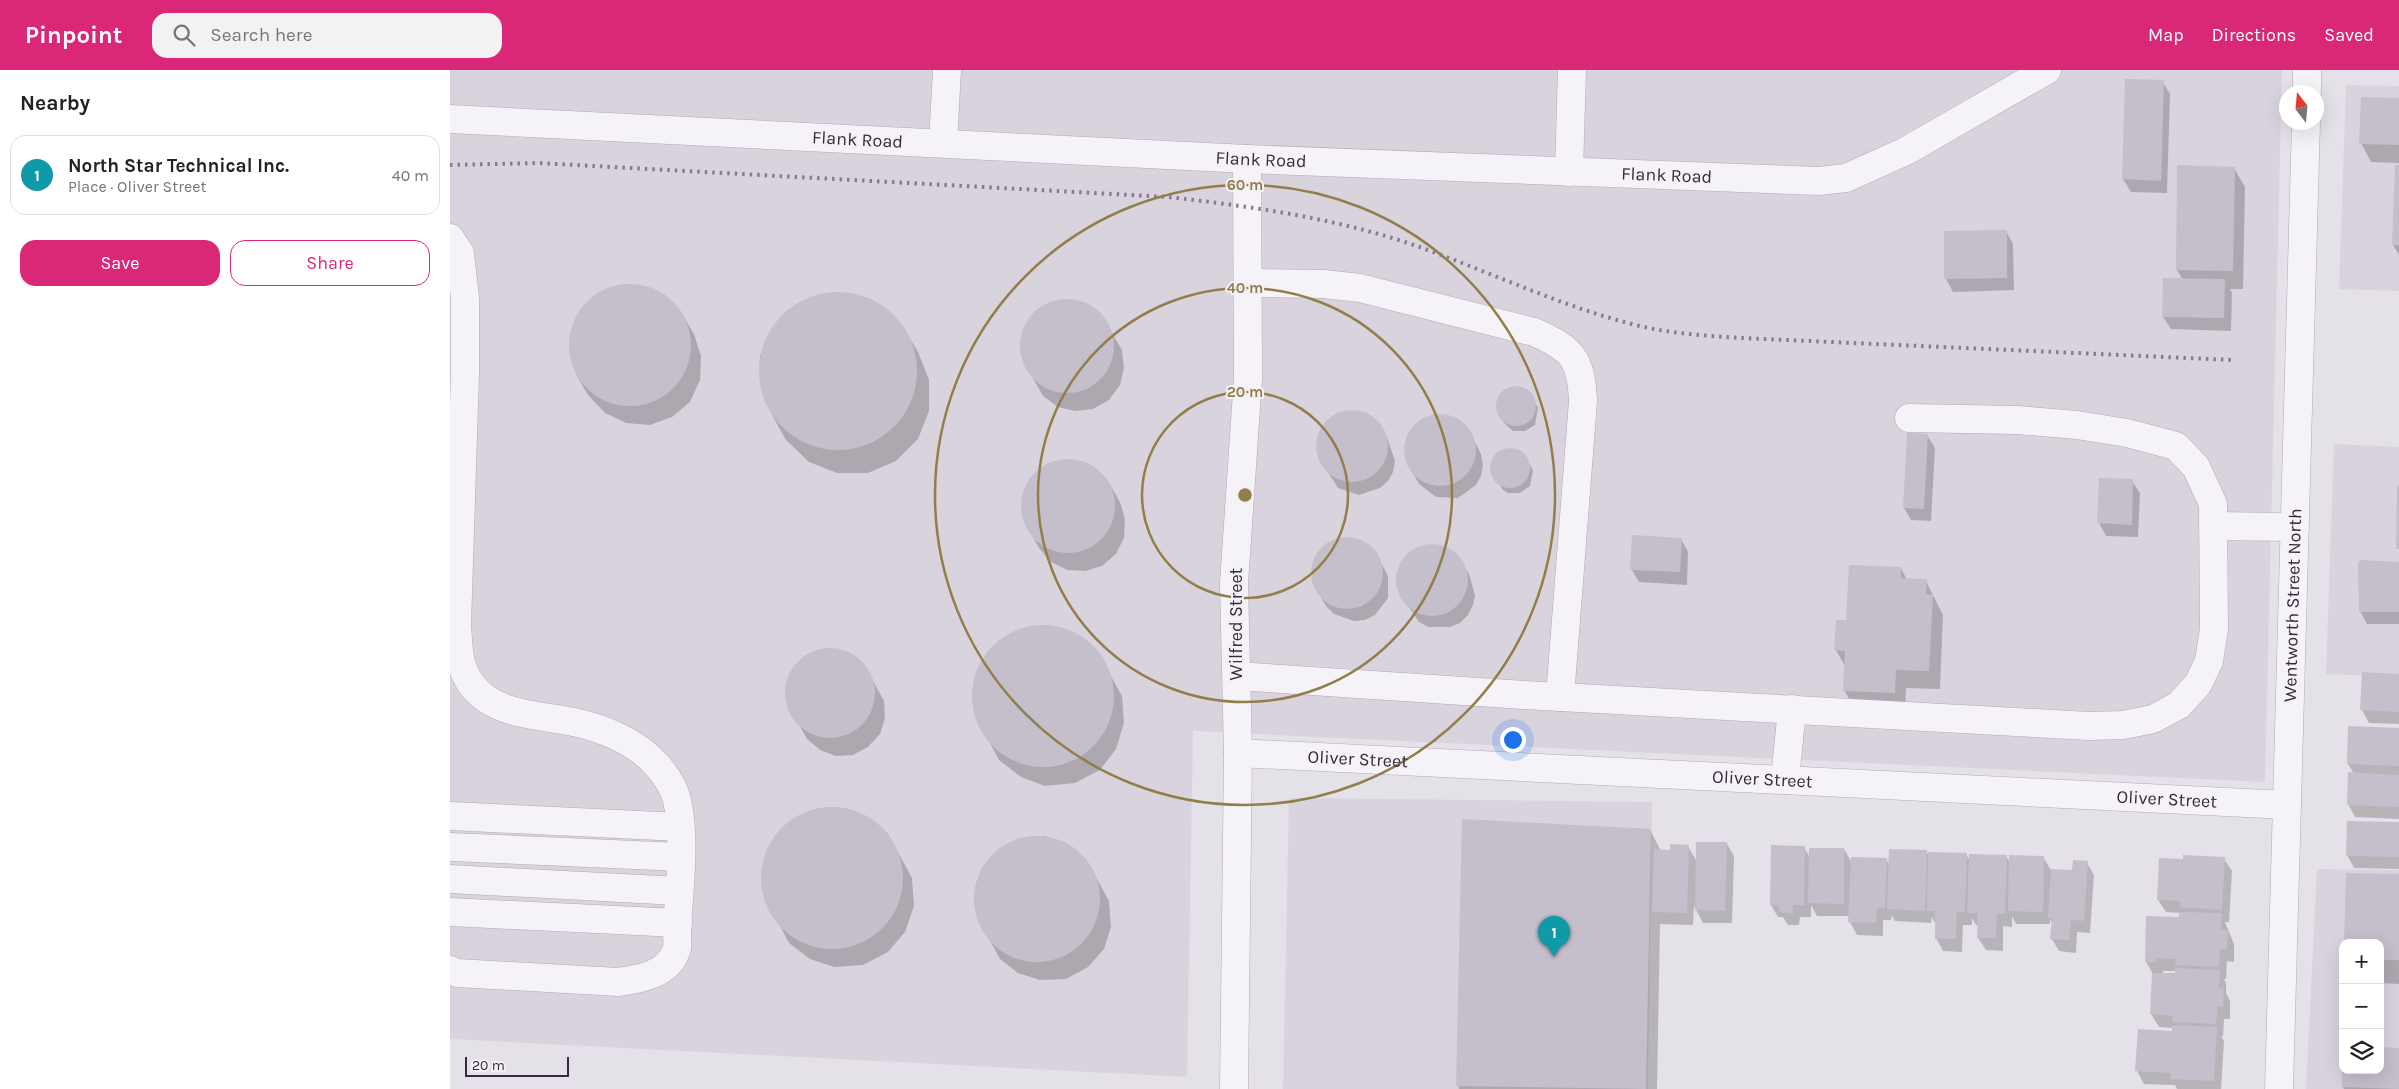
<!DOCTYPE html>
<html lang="en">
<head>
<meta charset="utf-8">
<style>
  :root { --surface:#fff; --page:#f2f2f2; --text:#222; --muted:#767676; --line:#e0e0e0; --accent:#db2777 }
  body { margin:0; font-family:Karla,sans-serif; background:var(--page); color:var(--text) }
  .controls { position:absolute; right:15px; bottom:15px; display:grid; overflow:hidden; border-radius:10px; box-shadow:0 5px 20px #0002 }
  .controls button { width:45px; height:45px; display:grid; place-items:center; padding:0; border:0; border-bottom:1px solid var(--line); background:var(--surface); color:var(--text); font:25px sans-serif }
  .compass { position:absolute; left:1829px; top:15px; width:45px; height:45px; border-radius:50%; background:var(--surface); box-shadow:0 5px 20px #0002; rotate:344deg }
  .scale { position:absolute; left:15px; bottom:12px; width:104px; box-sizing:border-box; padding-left:5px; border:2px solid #362b3e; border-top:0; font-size:14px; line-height:18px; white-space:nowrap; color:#362b3e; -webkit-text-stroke:4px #f3f0f6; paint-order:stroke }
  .you { position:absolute; left:1062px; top:669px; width:18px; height:18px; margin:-12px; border:4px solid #fff; border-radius:50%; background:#1a73e8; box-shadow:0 0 0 8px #1a73e833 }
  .badge { display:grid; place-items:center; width:32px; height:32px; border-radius:50%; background:var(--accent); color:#fff; font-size:16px; font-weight:700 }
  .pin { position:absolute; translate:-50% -41px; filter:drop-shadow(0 1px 2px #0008) }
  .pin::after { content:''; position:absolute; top:26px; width:18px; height:15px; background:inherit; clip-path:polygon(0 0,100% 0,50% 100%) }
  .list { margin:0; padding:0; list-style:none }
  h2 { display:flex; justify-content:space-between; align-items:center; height:65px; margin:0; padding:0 20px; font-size:21px }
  h2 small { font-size:16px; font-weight:400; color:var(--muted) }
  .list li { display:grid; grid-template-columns:32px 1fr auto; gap:15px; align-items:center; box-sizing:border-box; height:80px; margin:0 10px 10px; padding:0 10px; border:1px solid var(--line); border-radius:15px }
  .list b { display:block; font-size:19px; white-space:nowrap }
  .list p { margin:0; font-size:16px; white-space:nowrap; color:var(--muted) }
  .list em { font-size:16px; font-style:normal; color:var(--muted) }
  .actions { display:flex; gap:10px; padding:15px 20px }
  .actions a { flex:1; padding:11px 0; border:1px solid var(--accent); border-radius:15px; text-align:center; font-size:18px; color:var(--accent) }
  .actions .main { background:var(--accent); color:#fff }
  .icon { flex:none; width:28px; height:28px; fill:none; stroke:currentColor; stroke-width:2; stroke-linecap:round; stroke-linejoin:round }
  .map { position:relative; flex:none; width:1949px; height:1019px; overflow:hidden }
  header { display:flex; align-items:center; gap:30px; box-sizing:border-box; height:70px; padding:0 25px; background:var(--accent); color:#fff }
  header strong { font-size:24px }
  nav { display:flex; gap:28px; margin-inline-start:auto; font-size:18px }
  .search { width:350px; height:45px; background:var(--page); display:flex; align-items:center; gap:12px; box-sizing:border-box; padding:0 18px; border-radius:15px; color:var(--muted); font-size:19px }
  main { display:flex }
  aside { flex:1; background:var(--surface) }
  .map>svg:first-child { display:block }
  .built { fill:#d9d3dd; fill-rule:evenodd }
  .shadow { fill:#0003; fill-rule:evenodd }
  .building { fill:#c5becb }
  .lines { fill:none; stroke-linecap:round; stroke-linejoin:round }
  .minor-casing { stroke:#b0aab5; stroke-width:29 }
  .minor { stroke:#f5f3f7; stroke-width:28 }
  .rail { stroke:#877b91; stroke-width:4; stroke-dasharray:2.5 5; stroke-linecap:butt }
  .ring { fill:none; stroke:#927e4a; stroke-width:2.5 }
  .labels { text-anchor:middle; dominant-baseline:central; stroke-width:4; stroke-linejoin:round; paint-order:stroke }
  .street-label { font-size:18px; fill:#362b3e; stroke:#f3f0f6 }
  .centre { fill:#927e4a; stroke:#f3f0f6; stroke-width:2.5 }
  .ring-label { font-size:15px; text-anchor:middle; font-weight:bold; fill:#927e4a; stroke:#f3f0f6; stroke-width:4; stroke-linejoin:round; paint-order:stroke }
</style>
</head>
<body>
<header>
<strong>Pinpoint</strong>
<div class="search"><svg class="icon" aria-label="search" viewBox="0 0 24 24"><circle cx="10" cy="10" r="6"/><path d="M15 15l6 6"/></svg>Search here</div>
<nav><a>Map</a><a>Directions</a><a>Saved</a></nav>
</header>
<main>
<aside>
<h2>Nearby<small></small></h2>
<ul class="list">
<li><span class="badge" style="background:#0f9aa8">1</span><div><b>North Star Technical Inc.</b><p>Place · Oliver Street</p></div><em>40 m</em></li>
</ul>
<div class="actions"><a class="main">Save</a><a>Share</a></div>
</aside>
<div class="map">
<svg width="1949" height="1019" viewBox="0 0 1949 1019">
  <rect width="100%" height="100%" fill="#e5e1e8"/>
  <path class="built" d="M 0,0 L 1832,0 L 1815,712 L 743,661 L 737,1007 L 0,969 Z
    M 1896,15 L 1949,16 L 1949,221 L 1889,219 Z
    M 1884,374 L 1949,377 L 1949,607 L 1876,604 Z
    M 839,728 L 1202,732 L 1198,1019 L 833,1019 Z
    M 1867,799 L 1949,800 L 1949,1019 L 1856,1019 ZM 1893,873 L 1930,873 L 1930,1000 L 1893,1000 Z"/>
  <path class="shadow" d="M 1713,12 L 1720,24 L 1717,123 L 1681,122 L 1673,109 Z
    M 1949,29 L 1949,93 L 1921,92 L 1911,73 Z
    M 1949,96 L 1949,185 L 1943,175 Z
    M 1784,98 L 1795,117 L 1793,219 L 1780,219 L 1782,223 L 1781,261 L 1721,259 L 1713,247 L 1733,210 L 1727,200 Z
    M 1556,161 L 1563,174 L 1564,220 L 1503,222 L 1496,209 Z
    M 171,216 L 195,217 L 217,227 L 232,244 L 244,264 L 251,286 L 250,310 L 240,332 L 222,347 L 200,355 L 176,353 L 155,343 L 138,325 L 127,306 L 120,284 L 121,260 L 131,239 L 149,223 Z
    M 372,224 L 403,224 L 431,236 L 453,257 L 468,282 L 479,310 L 479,341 L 468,369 L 446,391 L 418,403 L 387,403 L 359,392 L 336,370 L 322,345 L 311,317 L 310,286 L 322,258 L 344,236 Z
    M 619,230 L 637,234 L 651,245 L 672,280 L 674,298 L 670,315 L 659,330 L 643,339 L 625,341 L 608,337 L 593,326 L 573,291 L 570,273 L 575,256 L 585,241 L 601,232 Z
    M 1060,318 L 1072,318 L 1088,337 L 1085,355 L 1075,361 L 1063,361 L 1054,353 L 1047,341 L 1050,325 Z
    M 902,341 L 923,348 L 931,356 L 938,370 L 945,391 L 943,402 L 938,411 L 930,418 L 909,425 L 888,418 L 868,386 L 867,376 L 869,365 L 874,355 L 892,343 Z
    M 991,345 L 1011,352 L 1019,360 L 1031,384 L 1033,395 L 1031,406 L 1026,415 L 1008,428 L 986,427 L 969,414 L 956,391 L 955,380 L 957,369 L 962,359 L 980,347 Z
    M 1477,365 L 1485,378 L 1481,451 L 1461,450 L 1454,438 Z
    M 1061,379 L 1067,380 L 1076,388 L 1083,400 L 1080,416 L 1070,423 L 1058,423 L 1053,420 L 1042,403 L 1043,392 L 1050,382 Z
    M 613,390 L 631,391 L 647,399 L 659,413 L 670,432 L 675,449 L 674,468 L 666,484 L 652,496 L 635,501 L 617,500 L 601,492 L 589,478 L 578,458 L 572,441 L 574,423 L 582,407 L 595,396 Z
    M 1682,411 L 1690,423 L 1688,467 L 1656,466 L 1649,453 Z
    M 897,468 L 908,470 L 926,483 L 938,506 L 938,528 L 925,545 L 915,550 L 904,551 L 884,544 L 876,536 L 863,513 L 862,502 L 869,482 L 877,474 Z
    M 1231,469 L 1238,482 L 1237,515 L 1189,512 L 1182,500 Z
    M 972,477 L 994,477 L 1003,482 L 1019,504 L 1025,525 L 1023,535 L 1018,545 L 1010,553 L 1000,557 L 978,557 L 969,552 L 948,520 L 949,499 L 962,481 Z
    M 1949,493 L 1949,554 L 1917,554 L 1910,541 Z
    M 1451,498 L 1457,510 L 1476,511 L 1493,545 L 1490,619 L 1456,618 L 1455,641 L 1405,639 L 1394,620 L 1395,596 L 1386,580 L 1398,552 Z
    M 601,557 L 627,565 L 648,583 L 672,626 L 674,653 L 666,679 L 650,700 L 625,713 L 595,716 L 571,707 L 549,690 L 525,645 L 523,617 L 532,592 L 549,572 L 575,559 Z
    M 386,580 L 402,585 L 415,596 L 434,631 L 435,648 L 430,664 L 418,677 L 403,685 L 386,686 L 370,680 L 357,669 L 338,635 L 337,617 L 342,601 L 354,588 L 369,581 Z
    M 1913,604 L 1949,605 L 1949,654 L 1919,653 L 1912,640 Z
    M 1900,658 L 1949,659 L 1949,749 L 1905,747 L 1898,734 L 1904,704 L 1898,694 Z
    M 393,738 L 417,747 L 438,764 L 462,808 L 464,836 L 455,862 L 438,882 L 413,895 L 384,897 L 360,889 L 339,873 L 315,827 L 312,801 L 321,774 L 338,754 L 363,740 Z
    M 1949,754 L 1949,799 L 1904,798 L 1897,785 Z
    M 1200,760 L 1211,781 L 1221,781 L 1238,776 L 1247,792 L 1277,774 L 1284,786 L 1282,853 L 1253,853 L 1244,836 L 1243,855 L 1210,854 L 1207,1019 L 1009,1019 L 1008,1016 Z
    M 595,766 L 618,774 L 636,789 L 659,831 L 661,857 L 654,879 L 638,897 L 616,909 L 590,910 L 568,903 L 550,889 L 528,849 L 525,821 L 532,798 L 546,781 L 571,768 Z
    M 1354,777 L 1360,788 L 1394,779 L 1402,793 L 1436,789 L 1440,796 L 1476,781 L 1479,786 L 1516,784 L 1520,791 L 1556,786 L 1560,793 L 1593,787 L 1601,800 L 1623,802 L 1637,793 L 1644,805 L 1640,863 L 1627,862 L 1626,883 L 1609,881 L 1602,869 L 1603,854 L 1600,849 L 1600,854 L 1566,854 L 1562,846 L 1562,857 L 1553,856 L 1553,881 L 1536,880 L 1528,868 L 1529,855 L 1526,855 L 1522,848 L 1522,855 L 1513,855 L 1512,882 L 1493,881 L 1486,868 L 1485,853 L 1482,847 L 1481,853 L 1445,851 L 1442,845 L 1441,850 L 1433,850 L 1433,866 L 1407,865 L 1400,852 L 1400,846 L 1367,846 L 1361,835 L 1361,847 L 1350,847 L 1349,855 L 1338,855 L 1333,847 L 1328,847 L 1321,835 Z
    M 1774,789 L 1782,801 L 1779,852 L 1775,852 L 1784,874 L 1784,892 L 1777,891 L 1776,909 L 1774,909 L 1776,914 L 1776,923 L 1780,931 L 1780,949 L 1774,949 L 1773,966 L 1771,966 L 1774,971 L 1771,1019 L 1727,1019 L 1725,1015 L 1694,1014 L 1687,1001 L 1723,962 L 1723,958 L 1709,957 L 1701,944 L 1703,904 L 1696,892 L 1730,848 L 1731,843 L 1716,842 L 1708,830 ZM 1713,901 L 1726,901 L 1726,905 L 1713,904 Z
    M 1949,806 L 1949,914 L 1930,913 L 1930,873 Z
    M 1949,979 L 1949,1019 L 1894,1019 L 1893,1017 L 1930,1000 Z"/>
  <path class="building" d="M 1675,9 L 1714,10 L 1711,111 L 1672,109 Z
    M 1911,27 L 1949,28 L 1949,75 L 1909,74 Z
    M 1727,95 L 1785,97 L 1783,201 L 1726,200 Z
    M 1945,95 L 1949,95 L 1949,175 L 1942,175 Z
    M 1557,160 L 1557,208 L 1494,209 L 1494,161 Z
    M 1713,208 L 1775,209 L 1774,248 L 1712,247 Z
    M119 275a61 61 0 1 1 122 0a61 61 0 1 1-122 0Z
    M309 301a79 79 0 1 1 158 0a79 79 0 1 1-158 0Z
    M570 276a47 47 0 1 1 94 0a47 47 0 1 1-94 0Z
    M1046 336a20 20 0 1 1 40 0a20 20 0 1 1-40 0Z
    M866 376a36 36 0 1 1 72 0a36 36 0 1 1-72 0Z
    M954 380a36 36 0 1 1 72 0a36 36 0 1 1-72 0Z
    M 1457,363 L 1478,364 L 1474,439 L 1453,438 Z
    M1040 398a20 20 0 1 1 40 0a20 20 0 1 1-40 0Z
    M571 436a47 47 0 1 1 94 0a47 47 0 1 1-94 0Z
    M 1649,408 L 1683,409 L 1682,455 L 1647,453 Z
    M 1947,415 L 1949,415 L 1949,479 L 1946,479 Z
    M 1182,465 L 1232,468 L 1230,502 L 1180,500 Z
    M861 503a36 36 0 1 1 72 0a36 36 0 1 1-72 0Z
    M946 510a36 36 0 1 1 72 0a36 36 0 1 1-72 0Z
    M 1910,490 L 1949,492 L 1949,542 L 1909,542 L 1908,494 Z
    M 1399,495 L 1451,497 L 1451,508 L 1477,509 L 1476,524 L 1483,525 L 1479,601 L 1446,600 L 1445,623 L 1393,621 L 1395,581 L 1384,580 L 1386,550 L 1396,550 Z
    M522 626a71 71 0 1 1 142 0a71 71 0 1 1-142 0Z
    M335 623a45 45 0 1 1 90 0a45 45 0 1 1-90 0Z
    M 1912,602 L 1949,604 L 1949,642 L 1910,640 Z
    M 1898,656 L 1949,658 L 1949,696 L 1897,694 Z
    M 1898,702 L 1949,705 L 1949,737 L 1897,735 Z
    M311 808a71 71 0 1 1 142 0a71 71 0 1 1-142 0Z
    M 1012,749 L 1201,759 L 1196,1019 L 1006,1016 Z
    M 1897,751 L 1949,752 L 1949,787 L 1896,786 Z
    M524 829a63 63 0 1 1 126 0a63 63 0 1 1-126 0Z
    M 1246,772 L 1277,772 L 1275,841 L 1245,840 Z
    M 1220,774 L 1239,775 L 1237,843 L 1202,842 L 1204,779 L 1220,780 Z
    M 1321,775 L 1355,776 L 1354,835 L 1343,835 L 1343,843 L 1329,842 L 1329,835 L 1320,835 Z
    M 1359,778 L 1394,778 L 1394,834 L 1358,833 Z
    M 1439,779 L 1477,780 L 1475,841 L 1437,839 Z
    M 1478,782 L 1517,783 L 1515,842 L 1507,842 L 1506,869 L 1485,869 L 1485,841 L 1477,841 Z
    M 1519,784 L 1557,785 L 1555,844 L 1547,844 L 1546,868 L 1527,868 L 1528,843 L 1517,843 Z
    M 1559,785 L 1594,786 L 1593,842 L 1558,841 Z
    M 1733,785 L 1775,787 L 1772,840 L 1730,837 L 1730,831 L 1707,830 L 1709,788 L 1733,789 Z
    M 1401,787 L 1437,788 L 1435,838 L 1427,838 L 1426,853 L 1398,852 Z
    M 1623,790 L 1638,791 L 1634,851 L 1621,850 L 1619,870 L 1600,869 L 1602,848 L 1598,848 L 1601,799 L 1622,800 Z
    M 1896,803 L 1949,804 L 1949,890 L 1930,890 L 1930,873 L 1894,873 Z
    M 1729,842 L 1772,843 L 1771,860 L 1778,860 L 1777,879 L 1770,879 L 1769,897 L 1725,895 L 1726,889 L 1706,888 L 1706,892 L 1695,892 L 1696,846 L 1729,847 Z
    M 1725,898 L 1770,900 L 1769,918 L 1774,917 L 1773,937 L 1768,936 L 1766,954 L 1722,952 L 1723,946 L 1700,944 L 1702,903 L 1725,903 Z
    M 1722,955 L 1767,957 L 1764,1011 L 1720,1009 L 1721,1003 L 1685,1001 L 1688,959 L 1722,961 Z
    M 1930,977 L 1949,978 L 1949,1019 L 1892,1017 L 1892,1000 L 1930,1000 Z"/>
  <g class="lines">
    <g class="minor-casing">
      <g id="minor">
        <path d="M 1857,22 L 1857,0"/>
        <path id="s1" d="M 0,49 L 797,89 L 1369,111 L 1396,108 L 1456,81 L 1597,0"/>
        <path d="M 493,73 L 497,0"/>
        <path d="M 1119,102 L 1122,0"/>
        <path d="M 0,168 L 10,183 L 15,228 L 15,304 L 7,555 C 8,568 8,584 12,596 C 29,646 81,643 124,652 C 152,658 184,671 204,692 C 213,701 224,717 227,730 C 236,769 229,819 227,859 C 227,865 228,872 227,878 C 220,904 191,909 168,912 L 7,903 L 0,900"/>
        <path d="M 798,213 L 874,214 L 910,218 L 1084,262 C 1123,279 1131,289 1133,331 L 1110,627"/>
        <path d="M 1763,456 L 1845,457"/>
        <path d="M 787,606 L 1074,625 L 1639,656 L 1673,655 L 1703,649 L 1729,635 L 1748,614 L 1759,591 L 1764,559 L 1763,434 L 1746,397 L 1726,376 L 1677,363 L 1627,355 L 1567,350 L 1459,348"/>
        <path id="s2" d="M 788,683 L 1837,735"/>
        <path d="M 1335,710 L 1342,639"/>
        <path d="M 0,746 L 230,757"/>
        <path d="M 0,777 L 230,787"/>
        <path d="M 0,809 L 228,821"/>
        <path d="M 0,842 L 228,853"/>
        <path d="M 784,1019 L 788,683 L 784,513 L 798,308 L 797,89"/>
        <path id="s3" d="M 1829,1019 L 1856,52"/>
      </g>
    </g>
    <use href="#minor" class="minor"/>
    <path class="rail" d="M 0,95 L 88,93 L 718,127 C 798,136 878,147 955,172 C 1035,199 1112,238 1194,257 C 1226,264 1260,266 1292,268 L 1782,290"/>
  </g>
  <g class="ring">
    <circle cx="795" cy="425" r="103"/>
    <circle cx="795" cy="425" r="207"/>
    <circle cx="795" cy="425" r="310"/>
  </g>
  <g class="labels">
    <g class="street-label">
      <text stroke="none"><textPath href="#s1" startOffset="408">Flank Road</textPath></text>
      <text stroke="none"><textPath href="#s1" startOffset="812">Flank Road</textPath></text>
      <text stroke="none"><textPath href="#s1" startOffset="1218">Flank Road</textPath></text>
      <text stroke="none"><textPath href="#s3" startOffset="484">Wentworth Street North</textPath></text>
      <text transform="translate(786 554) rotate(-90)">Wilfred Street</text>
      <text stroke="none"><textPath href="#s2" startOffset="120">Oliver Street</textPath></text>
      <text stroke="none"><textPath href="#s2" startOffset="525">Oliver Street</textPath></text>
      <text stroke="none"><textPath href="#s2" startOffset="930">Oliver Street</textPath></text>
    </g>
  </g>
  <circle cx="795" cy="425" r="8" class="centre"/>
  <g class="ring-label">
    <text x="795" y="120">60 m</text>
    <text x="795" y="223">40 m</text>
    <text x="795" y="327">20 m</text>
  </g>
</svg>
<div class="controls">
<button>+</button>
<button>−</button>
<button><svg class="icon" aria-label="layers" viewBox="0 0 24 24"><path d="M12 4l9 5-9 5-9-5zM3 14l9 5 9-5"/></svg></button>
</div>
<svg class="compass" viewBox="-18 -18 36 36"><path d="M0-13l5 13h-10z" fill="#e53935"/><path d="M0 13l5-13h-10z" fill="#767676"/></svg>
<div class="scale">20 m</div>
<div class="you"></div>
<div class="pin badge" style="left:1104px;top:887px;background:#0f9aa8">1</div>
</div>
</main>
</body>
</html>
